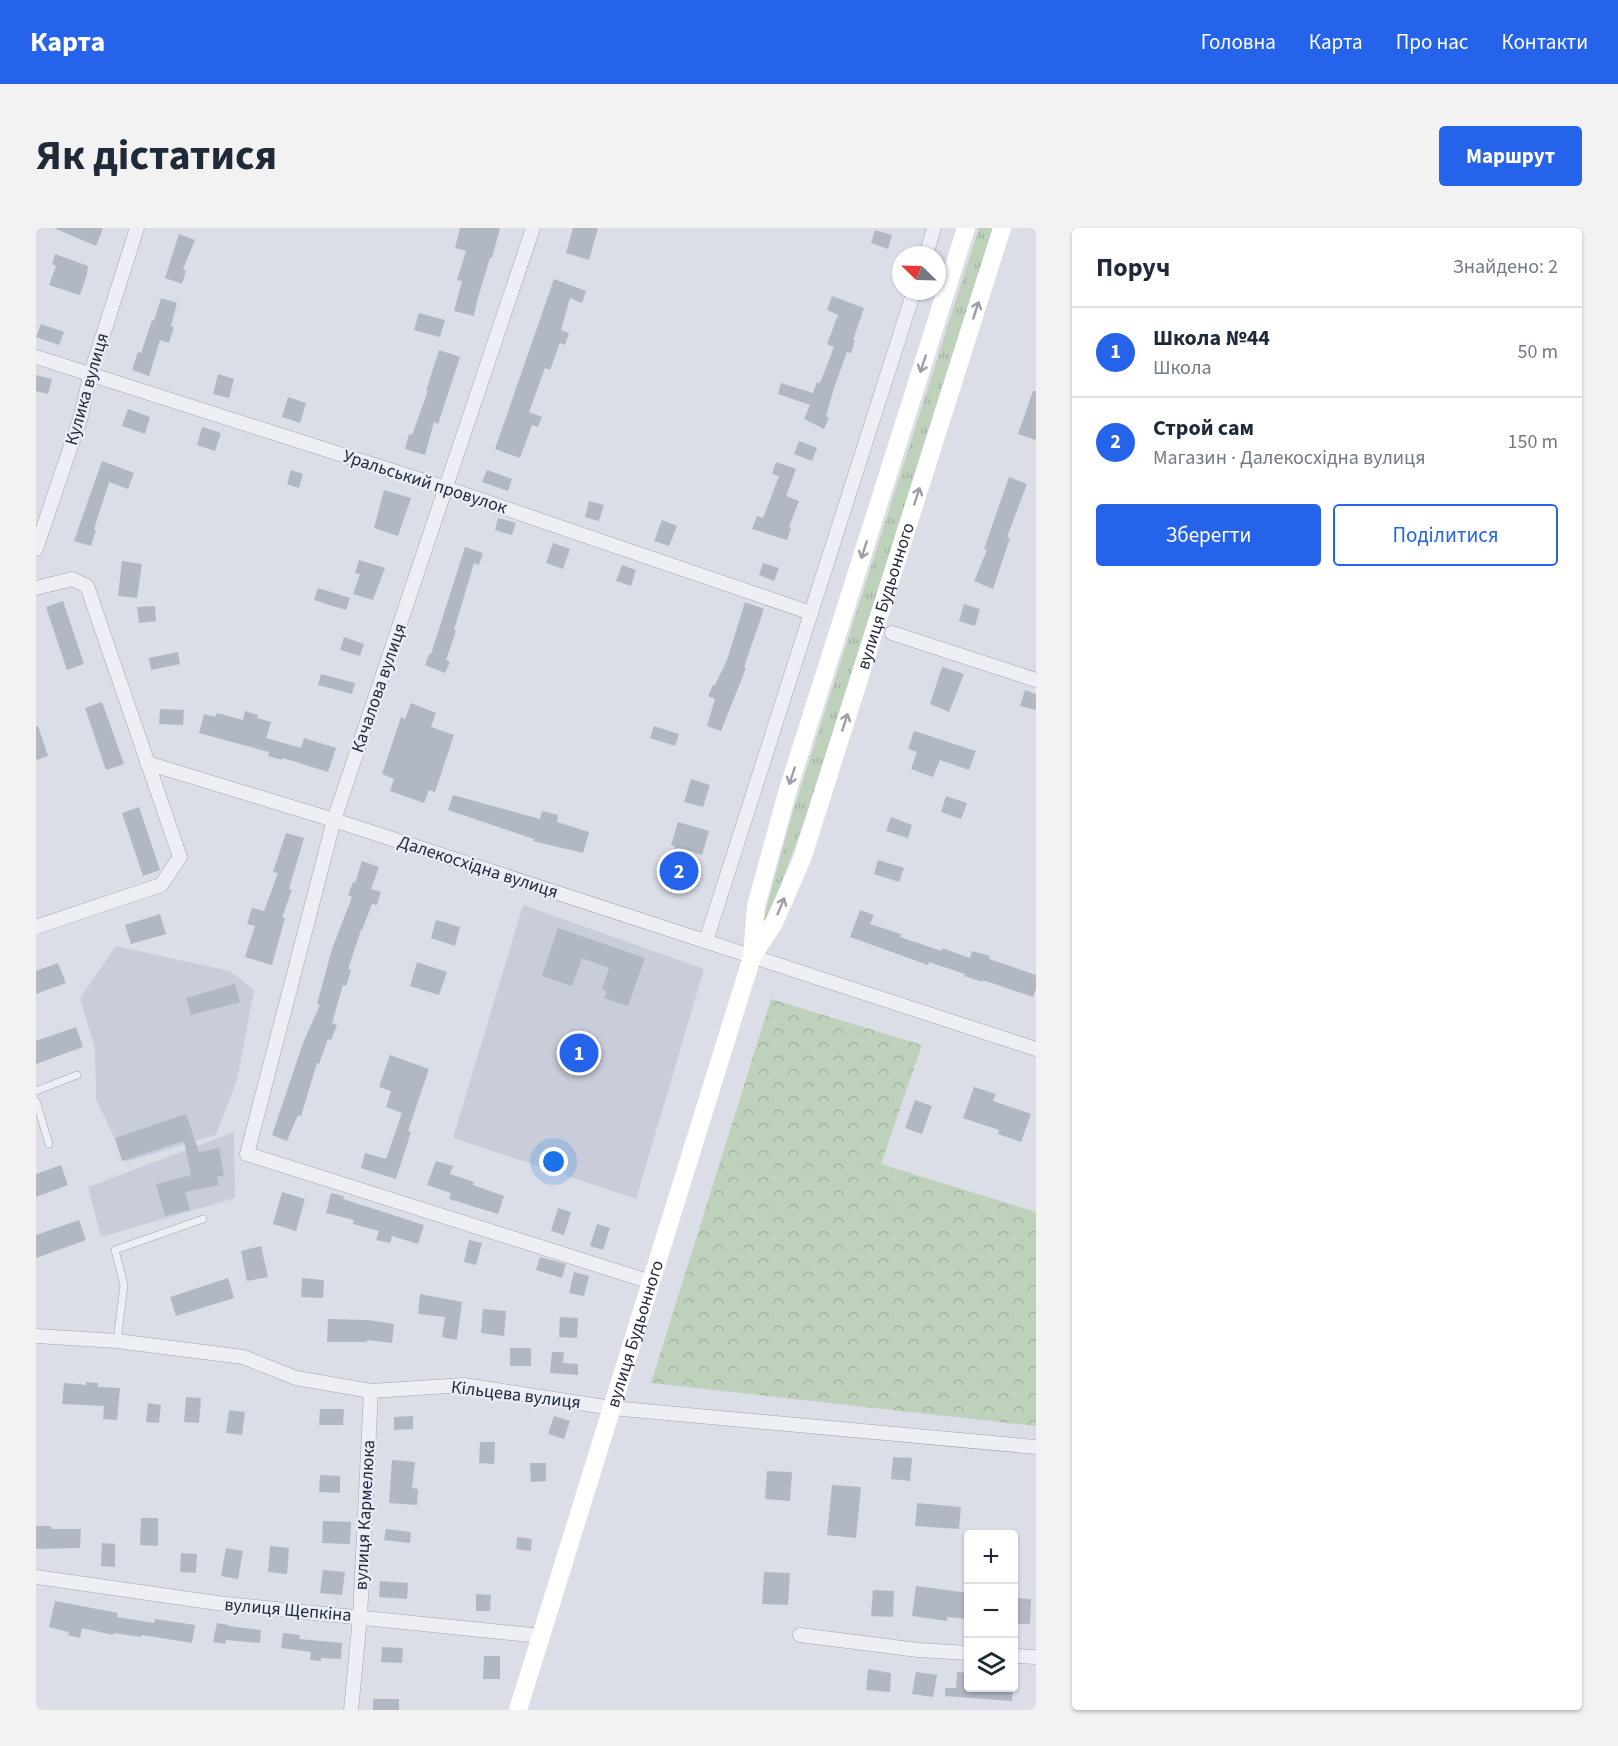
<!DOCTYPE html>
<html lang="uk">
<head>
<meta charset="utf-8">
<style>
  :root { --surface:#fff; --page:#f2f2f3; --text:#1f2937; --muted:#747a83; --line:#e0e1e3; --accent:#2563eb }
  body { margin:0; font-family:"Source Sans 3",sans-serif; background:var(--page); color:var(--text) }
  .controls { position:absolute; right:18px; bottom:18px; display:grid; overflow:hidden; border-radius:6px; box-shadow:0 2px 4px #0004 }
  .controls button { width:54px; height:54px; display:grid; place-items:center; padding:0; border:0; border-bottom:2px solid var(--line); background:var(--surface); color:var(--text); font:30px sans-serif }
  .compass { position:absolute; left:856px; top:18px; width:54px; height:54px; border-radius:50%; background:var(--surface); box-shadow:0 2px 4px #0004; rotate:293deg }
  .you { position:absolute; left:518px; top:934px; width:21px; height:21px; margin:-15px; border:4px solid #fff; border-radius:50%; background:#1a73e8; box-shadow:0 0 0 9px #1a73e833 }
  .badge { display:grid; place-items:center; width:39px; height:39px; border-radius:50%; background:var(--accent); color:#fff; font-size:20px; font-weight:700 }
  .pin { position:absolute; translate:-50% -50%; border:3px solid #fff; box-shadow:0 2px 6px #0006 }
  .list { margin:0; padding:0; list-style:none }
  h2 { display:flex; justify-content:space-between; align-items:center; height:78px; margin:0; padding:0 24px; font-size:26px }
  h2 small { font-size:20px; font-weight:400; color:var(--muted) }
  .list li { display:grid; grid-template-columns:39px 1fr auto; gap:18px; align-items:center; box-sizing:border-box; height:90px; padding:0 24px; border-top:2px solid var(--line) }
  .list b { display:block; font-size:22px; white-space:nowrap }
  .list p { margin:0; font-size:20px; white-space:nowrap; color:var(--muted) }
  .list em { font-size:20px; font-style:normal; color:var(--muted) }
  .actions { display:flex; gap:12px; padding:18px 24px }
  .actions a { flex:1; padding:14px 0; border:2px solid var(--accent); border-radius:6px; text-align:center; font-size:21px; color:var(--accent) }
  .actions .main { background:var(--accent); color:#fff }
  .icon { flex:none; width:33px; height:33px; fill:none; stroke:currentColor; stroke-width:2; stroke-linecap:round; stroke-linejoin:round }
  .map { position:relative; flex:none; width:1000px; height:1482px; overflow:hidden; border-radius:6px }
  header { display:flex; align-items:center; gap:36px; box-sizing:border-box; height:84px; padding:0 30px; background:var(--accent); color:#fff }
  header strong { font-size:28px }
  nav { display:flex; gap:33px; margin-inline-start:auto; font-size:21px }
  .intro { display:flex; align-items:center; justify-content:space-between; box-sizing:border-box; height:144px; padding:0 36px }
  h1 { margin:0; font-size:42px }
  .button { padding:15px 27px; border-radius:6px; background:var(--accent); color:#fff; font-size:21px; font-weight:700 }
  main { display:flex; gap:36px; padding:0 36px }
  aside { flex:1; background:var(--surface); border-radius:6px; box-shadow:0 2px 4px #0004 }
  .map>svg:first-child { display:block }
  .built { fill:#c9cdd9 }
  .grass { fill:url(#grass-tufts) }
  .forest { fill:url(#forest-crowns) }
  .building { fill:#b2b7c4 }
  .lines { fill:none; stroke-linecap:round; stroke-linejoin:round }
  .service-casing { stroke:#a0a4b1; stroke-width:8 }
  .minor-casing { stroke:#a0a4b1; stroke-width:15 }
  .service { stroke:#eeeff5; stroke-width:7 }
  .minor { stroke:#eeeff5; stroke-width:14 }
  .secondary { stroke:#fff; stroke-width:18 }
  .oneway { stroke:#9c9fa8 }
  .labels { text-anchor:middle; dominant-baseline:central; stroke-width:4.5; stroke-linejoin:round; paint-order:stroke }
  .street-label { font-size:18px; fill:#242a3e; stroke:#eaedf5 }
</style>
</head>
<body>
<header>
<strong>Карта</strong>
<nav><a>Головна</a><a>Карта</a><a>Про нас</a><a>Контакти</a></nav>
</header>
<div class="intro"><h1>Як дістатися</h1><a class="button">Маршрут</a></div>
<main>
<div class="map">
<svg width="1000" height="1482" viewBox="0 0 1000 1482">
  <defs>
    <pattern id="grass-tufts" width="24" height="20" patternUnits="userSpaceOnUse" patternTransform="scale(1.5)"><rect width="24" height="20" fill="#bed1bb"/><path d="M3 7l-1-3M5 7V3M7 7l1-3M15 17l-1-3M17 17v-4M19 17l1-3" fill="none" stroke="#a3b4a2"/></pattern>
    <pattern id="forest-crowns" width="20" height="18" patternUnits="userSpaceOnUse" patternTransform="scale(1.5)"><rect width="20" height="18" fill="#bed1bb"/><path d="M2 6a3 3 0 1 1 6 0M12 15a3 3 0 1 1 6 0" fill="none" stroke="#a3b4a2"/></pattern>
  </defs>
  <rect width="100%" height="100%" fill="#dbdee7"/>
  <path class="built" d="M 487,677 L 668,741 L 600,971 L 417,910 Z
    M 80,718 L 194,743 L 218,762 L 201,852 L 180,907 L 90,934 L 60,871 L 59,821 L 44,770 Z
    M 198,904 L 199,970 L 65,1009 L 52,959 Z"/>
  <path class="grass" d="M 943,0 L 957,0 L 768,594 L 731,694 L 727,692 L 755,590 Z"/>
  <path class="forest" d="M 735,771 L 886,817 L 845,936 L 1000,984 L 1000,1198 L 615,1155 Z"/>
  <path class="building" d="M 18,0 L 67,0 L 60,18 Z
    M 424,0 L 464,0 L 456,30 L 454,30 L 441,73 L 438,88 L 418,83 L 426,53 L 421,52 L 430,23 L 419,20 Z
    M 537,0 L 562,0 L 553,32 L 530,25 Z
    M 839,2 L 856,7 L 852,21 L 835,15 Z
    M 143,6 L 159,12 L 147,41 L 150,43 L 146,56 L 129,50 Z
    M 19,26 L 52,38 L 51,46 L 44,67 L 13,57 L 20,38 L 16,36 Z
    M 518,51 L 550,63 L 546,75 L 534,70 L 525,102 L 533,105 L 529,117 L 524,115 L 514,142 L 509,140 L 493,184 L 506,189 L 502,199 L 496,197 L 484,230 L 459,221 Z
    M 796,68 L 828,80 L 817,112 L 819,113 L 815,125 L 811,124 L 798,160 L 790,188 L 793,190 L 788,201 L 768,191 L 774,177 L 742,166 L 745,155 L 777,165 L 781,154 L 784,155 L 798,119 L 791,116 L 802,87 L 791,82 Z
    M 125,70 L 141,75 L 135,98 L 138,99 L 133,115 L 124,112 L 113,148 L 96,142 L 102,124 L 105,125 L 116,92 L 118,93 Z
    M 383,85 L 409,92 L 404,109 L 378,102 Z
    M 5,96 L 28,104 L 23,117 L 0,109 Z
    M 403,122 L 424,129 L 402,196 L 398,194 L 389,227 L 369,221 L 373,206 L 376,207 L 392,163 L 390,163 Z
    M 182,146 L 198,151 L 193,170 L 177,166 Z
    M 0,147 L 16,151 L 12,166 L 0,163 Z
    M 997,163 L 1000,163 L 1000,212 L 982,206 Z
    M 252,169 L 270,175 L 264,195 L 246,189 Z
    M 92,181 L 114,189 L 109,206 L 86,198 Z
    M 166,199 L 185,205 L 179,223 L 161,217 Z
    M 763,213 L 781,220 L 776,233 L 758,226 Z
    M 66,233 L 98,245 L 92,261 L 73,254 L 58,301 L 60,302 L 55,318 L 38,313 Z
    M 740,234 L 760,241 L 750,268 L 763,273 L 753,299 L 755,300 L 751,312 L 716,301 L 721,288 L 727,290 L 743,248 L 736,246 Z
    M 255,242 L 267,246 L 263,260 L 251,256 Z
    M 451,242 L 476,251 L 472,263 L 446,254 Z
    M 973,249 L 991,256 L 971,309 L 974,310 L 957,361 L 938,353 L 951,322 L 948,321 Z
    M 348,262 L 375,270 L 362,308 L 338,300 Z
    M 553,273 L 568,277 L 563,293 L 549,289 Z
    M 462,290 L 480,295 L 476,307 L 459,302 Z
    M 626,292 L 641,298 L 633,318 L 618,313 Z
    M 517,315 L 534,321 L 527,341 L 510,335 Z
    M 429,319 L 447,325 L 443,337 L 438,335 L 418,402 L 420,403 L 410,432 L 414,434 L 409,445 L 389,437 L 393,426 L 395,426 Z
    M 323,332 L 349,340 L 337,372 L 317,366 L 324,346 L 319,345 Z
    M 86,333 L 106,336 L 101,370 L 82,368 Z
    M 727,335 L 743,340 L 738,353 L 723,347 Z
    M 586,337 L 600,342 L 595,358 L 580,353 Z
    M 282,360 L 314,370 L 310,382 L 278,372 Z
    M 27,373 L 48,436 L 31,442 L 10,379 Z
    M 709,374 L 728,381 L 708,439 L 710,440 L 685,503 L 671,498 L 679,471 L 672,468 L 677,457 L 679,457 L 691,432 Z
    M 928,376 L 944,381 L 939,398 L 923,393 Z
    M 119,378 L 120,393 L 103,395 L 101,379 Z
    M 308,409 L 328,416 L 324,428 L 304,422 Z
    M 142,424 L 144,436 L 115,442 L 113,430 Z
    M 906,439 L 928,446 L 913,484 L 894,476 Z
    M 285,446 L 319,455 L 316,466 L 282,457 Z
    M 989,462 L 1000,466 L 1000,482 L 984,478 Z
    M 66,474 L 88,536 L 70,542 L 49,480 Z
    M 375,475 L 400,485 L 395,499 L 418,507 L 399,564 L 393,562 L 388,575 L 354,563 L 358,551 L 346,546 L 365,489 L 369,491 Z
    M 124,481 L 148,482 L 147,497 L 123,496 Z
    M 209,483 L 222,487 L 221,490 L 235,494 L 230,510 L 265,520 L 268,510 L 300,520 L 292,544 L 247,530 L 246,532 L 232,528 L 233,524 L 163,505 L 168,486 L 179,489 L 181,485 L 207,492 Z
    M 0,498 L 2,498 L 12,528 L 0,532 Z
    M 618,498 L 643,506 L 639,518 L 614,510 Z
    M 878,503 L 940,523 L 933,542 L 904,532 L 897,549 L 875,541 L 881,524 L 872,521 Z
    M 655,551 L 674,557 L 667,579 L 648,574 Z
    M 417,567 L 504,591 L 506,583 L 522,587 L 521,594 L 553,604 L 547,625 L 497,613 L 498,611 L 412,582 Z
    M 910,568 L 931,575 L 925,591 L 905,584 Z
    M 103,579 L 124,642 L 107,648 L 86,585 Z
    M 855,589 L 876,597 L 872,610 L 850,603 Z
    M 642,594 L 673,603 L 666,627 L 654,623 L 645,654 L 630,650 L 639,618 L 635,617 Z
    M 250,605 L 268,610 L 253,661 L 256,662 L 246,689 L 249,690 L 236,737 L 209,729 L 219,698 L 211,696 L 216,680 L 228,683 L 242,645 L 237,644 Z
    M 842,632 L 868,640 L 863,654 L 838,646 Z
    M 326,633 L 343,639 L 335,661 L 345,664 L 341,677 L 336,676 L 326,702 L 325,702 L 312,741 L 315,742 L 310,758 L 307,757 L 296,795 L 301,797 L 295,812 L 292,811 L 283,836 L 281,835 L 265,888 L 262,887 L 251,913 L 236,907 L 267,815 L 284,777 L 281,776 L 296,721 L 316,669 L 312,667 L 317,654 L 319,655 Z
    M 824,682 L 838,687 L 834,696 L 865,706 L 864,709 L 906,723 L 906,720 L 934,730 L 936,723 L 954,728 L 953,731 L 1000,747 L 1000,761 L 997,769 L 947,752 L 947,754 L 928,748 L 929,746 L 893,734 L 892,737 L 814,709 Z
    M 124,686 L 130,706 L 95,716 L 89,697 Z
    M 400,692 L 424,699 L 419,718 L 395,710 Z
    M 522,700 L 609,730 L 592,778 L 568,770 L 571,763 L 566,761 L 573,740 L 546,730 L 536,758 L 506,748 Z
    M 381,734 L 411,744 L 403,767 L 374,758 Z
    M 22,735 L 30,755 L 0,766 L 0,743 Z
    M 199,756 L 204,774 L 155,787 L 150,770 Z
    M 40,799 L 47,819 L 0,836 L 0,813 Z
    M 354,827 L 393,841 L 372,903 L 375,904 L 360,951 L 325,940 L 329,925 L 350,931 L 366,885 L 350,879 L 355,863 L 343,859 Z
    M 938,859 L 960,866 L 957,873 L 995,886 L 985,914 L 962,906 L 963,902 L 927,890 Z
    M 879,872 L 896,878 L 886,906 L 869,900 Z
    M 150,886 L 163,924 L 183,920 L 188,947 L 181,949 L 183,957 L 149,964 L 154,982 L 129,988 L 120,956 L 155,947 L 148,913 L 86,933 L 79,910 Z
    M 400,933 L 417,938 L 414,946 L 438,954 L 437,957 L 468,968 L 462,986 L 413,971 L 415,965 L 391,957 Z
    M 25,937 L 32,957 L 0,969 L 0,946 Z
    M 246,964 L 269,971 L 260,1003 L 237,996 Z
    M 295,965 L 308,968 L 307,971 L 388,997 L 382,1016 L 356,1008 L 354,1015 L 340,1012 L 343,1003 L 317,996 L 318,992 L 290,985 Z
    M 522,980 L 535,984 L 528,1007 L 515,1003 Z
    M 43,992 L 50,1012 L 0,1030 L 0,1007 Z
    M 561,996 L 574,1000 L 567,1022 L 554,1018 Z
    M 433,1012 L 446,1015 L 440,1037 L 428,1034 Z
    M 225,1018 L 232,1049 L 211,1053 L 205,1023 Z
    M 504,1029 L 530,1036 L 526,1050 L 500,1042 Z
    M 538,1044 L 553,1048 L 548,1068 L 533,1065 Z
    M 192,1050 L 198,1070 L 140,1088 L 134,1069 Z
    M 266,1050 L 288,1052 L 287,1070 L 265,1069 Z
    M 384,1066 L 426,1074 L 421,1112 L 406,1109 L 409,1089 L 382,1086 Z
    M 447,1081 L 470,1083 L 468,1108 L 445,1105 Z
    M 524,1089 L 542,1090 L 541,1110 L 523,1109 Z
    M 292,1091 L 332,1092 L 358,1096 L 356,1115 L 331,1112 L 331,1114 L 291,1114 Z
    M 474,1120 L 495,1120 L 495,1138 L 474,1138 Z
    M 516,1124 L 528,1124 L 527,1135 L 542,1136 L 542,1147 L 514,1145 Z
    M 50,1154 L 62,1155 L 62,1159 L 84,1160 L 81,1192 L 67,1191 L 68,1178 L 26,1176 L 28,1155 L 50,1157 Z
    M 150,1169 L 165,1170 L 163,1195 L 148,1194 Z
    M 112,1175 L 125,1177 L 123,1195 L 110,1194 Z
    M 284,1181 L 308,1181 L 307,1197 L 283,1197 Z
    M 193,1182 L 209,1184 L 206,1207 L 190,1205 Z
    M 377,1188 L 377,1201 L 358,1202 L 358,1189 Z
    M 518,1188 L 534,1193 L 528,1211 L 512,1206 Z
    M 444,1214 L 459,1214 L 458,1236 L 443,1235 Z
    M 857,1229 L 876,1230 L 874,1253 L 855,1251 Z
    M 356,1232 L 379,1234 L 376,1260 L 382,1261 L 381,1277 L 353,1275 Z
    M 494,1235 L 510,1235 L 510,1253 L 495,1254 Z
    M 731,1243 L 756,1244 L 754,1273 L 729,1271 Z
    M 284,1247 L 304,1248 L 304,1265 L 283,1264 Z
    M 796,1257 L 825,1259 L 820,1310 L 791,1307 Z
    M 881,1275 L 925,1279 L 923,1301 L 879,1298 Z
    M 105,1290 L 122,1290 L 122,1318 L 104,1317 Z
    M 287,1293 L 315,1294 L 314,1316 L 286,1315 Z
    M 0,1298 L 15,1298 L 15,1301 L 45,1301 L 44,1320 L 0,1321 Z
    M 350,1301 L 375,1304 L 374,1315 L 348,1312 Z
    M 481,1309 L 496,1311 L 495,1323 L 480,1321 Z
    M 66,1315 L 79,1316 L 79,1339 L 65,1338 Z
    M 234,1318 L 253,1320 L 251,1346 L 232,1344 Z
    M 190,1320 L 207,1323 L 202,1351 L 185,1348 Z
    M 145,1325 L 161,1326 L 160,1345 L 144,1344 Z
    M 287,1342 L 309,1344 L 306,1367 L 284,1365 Z
    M 728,1344 L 754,1345 L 752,1377 L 726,1376 Z
    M 344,1353 L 372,1355 L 371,1371 L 343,1369 Z
    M 880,1358 L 933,1365 L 933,1391 L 911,1389 L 911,1393 L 876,1388 Z
    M 837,1362 L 858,1363 L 857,1389 L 835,1388 Z
    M 440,1366 L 455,1367 L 454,1383 L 440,1383 Z
    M 978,1370 L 995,1371 L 994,1396 L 978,1396 Z
    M 19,1373 L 82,1385 L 81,1389 L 118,1395 L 119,1391 L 159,1397 L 156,1415 L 106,1407 L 105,1409 L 78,1405 L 77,1407 L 46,1400 L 44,1410 L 32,1407 L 33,1404 L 13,1399 Z
    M 181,1395 L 193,1397 L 193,1398 L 225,1402 L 224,1415 L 190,1412 L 189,1416 L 177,1414 Z
    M 247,1405 L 264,1407 L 263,1411 L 306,1415 L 305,1431 L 285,1430 L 285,1433 L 274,1432 L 275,1424 L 245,1420 Z
    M 346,1419 L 367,1420 L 366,1435 L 345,1434 Z
    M 448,1428 L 464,1428 L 464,1451 L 447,1451 Z
    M 832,1441 L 855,1445 L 854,1464 L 830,1462 Z
    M 880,1444 L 901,1447 L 897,1469 L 876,1466 Z
    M 921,1444 L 933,1445 L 933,1460 L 977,1460 L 976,1473 L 909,1468 L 909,1460 L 920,1460 Z
    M 337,1471 L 363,1471 L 363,1482 L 337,1482 Z"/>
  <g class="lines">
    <g class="service-casing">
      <path id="service" d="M 0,863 L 41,847
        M 0,873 L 13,916
        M 81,1113 L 88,1057 L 79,1022 L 167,991"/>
    </g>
    <g class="minor-casing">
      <path id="minor" d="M 497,0 L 298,592 L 211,926 L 615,1054
        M 890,27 L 898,0
        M 0,129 L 410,260 L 775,385
        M 0,321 L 45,188 L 54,148 L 101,0
        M 0,360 L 36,351 L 51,358 L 144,629 L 125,657 L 0,699
        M 856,405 L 1000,452
        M 111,535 L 298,592 L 1000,821
        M 670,713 L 878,63
        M 0,1108 L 81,1113 L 207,1129 L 260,1150 L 335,1163 L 428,1157 L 576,1180 L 1000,1219
        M 0,1349 L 181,1375 L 505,1408
        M 764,1407 L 882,1422 L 933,1425
        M 978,1428 L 1000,1429
        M 315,1482 L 324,1389 L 335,1163"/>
    </g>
    <use href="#service" class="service"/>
    <use href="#minor" class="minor"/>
    <g class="secondary">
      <path id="s1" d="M 717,727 L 738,695 L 766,631 L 966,0"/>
      <path id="s2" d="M 482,1482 L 716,729 L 720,678 L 751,565 L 930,0"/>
    </g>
  </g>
  <defs><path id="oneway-shaft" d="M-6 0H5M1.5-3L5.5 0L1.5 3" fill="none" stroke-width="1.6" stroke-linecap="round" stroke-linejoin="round" transform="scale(1.5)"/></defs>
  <g class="oneway">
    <use href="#oneway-shaft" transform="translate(940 82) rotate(-72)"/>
    <use href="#oneway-shaft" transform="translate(887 136) rotate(108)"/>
    <use href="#oneway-shaft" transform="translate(881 268) rotate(-72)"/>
    <use href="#oneway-shaft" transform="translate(828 322) rotate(108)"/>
    <use href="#oneway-shaft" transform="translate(809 494) rotate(-72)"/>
    <use href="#oneway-shaft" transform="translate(756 548) rotate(108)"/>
    <use href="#oneway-shaft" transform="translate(745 678) rotate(-67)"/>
  </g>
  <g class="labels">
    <g class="street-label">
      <text transform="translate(51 161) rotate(-74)">Кулика вулиця</text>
      <text transform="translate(389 254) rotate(18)">Уральський провулок</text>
      <text stroke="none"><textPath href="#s1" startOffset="384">вулиця Будьонного</textPath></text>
      <text transform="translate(343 460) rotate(-71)">Качалова вулиця</text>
      <text transform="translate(442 639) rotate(18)">Далекосхідна вулиця</text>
      <text stroke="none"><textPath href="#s2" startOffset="394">вулиця Будьонного</textPath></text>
      <text transform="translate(480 1167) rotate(7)">Кільцева вулиця</text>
      <text transform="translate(329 1287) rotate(-87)">вулиця Кармелюка</text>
      <text transform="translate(252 1382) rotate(5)">вулиця Щепкіна</text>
    </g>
  </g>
</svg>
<div class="controls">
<button>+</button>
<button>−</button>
<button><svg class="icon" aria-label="layers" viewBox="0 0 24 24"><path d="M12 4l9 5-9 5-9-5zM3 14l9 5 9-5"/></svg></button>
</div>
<svg class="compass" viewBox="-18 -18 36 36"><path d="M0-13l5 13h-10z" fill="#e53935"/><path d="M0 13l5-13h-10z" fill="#747a83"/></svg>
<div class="you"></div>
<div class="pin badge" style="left:543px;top:825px">1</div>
<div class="pin badge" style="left:643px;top:643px">2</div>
</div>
<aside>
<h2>Поруч<small>Знайдено: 2</small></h2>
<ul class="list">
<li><span class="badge">1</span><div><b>Школа №44</b><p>Школа</p></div><em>50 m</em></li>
<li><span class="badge">2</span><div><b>Строй сам</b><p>Магазин · Далекосхідна вулиця</p></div><em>150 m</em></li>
</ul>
<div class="actions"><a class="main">Зберегти</a><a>Поділитися</a></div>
</aside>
</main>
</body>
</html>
